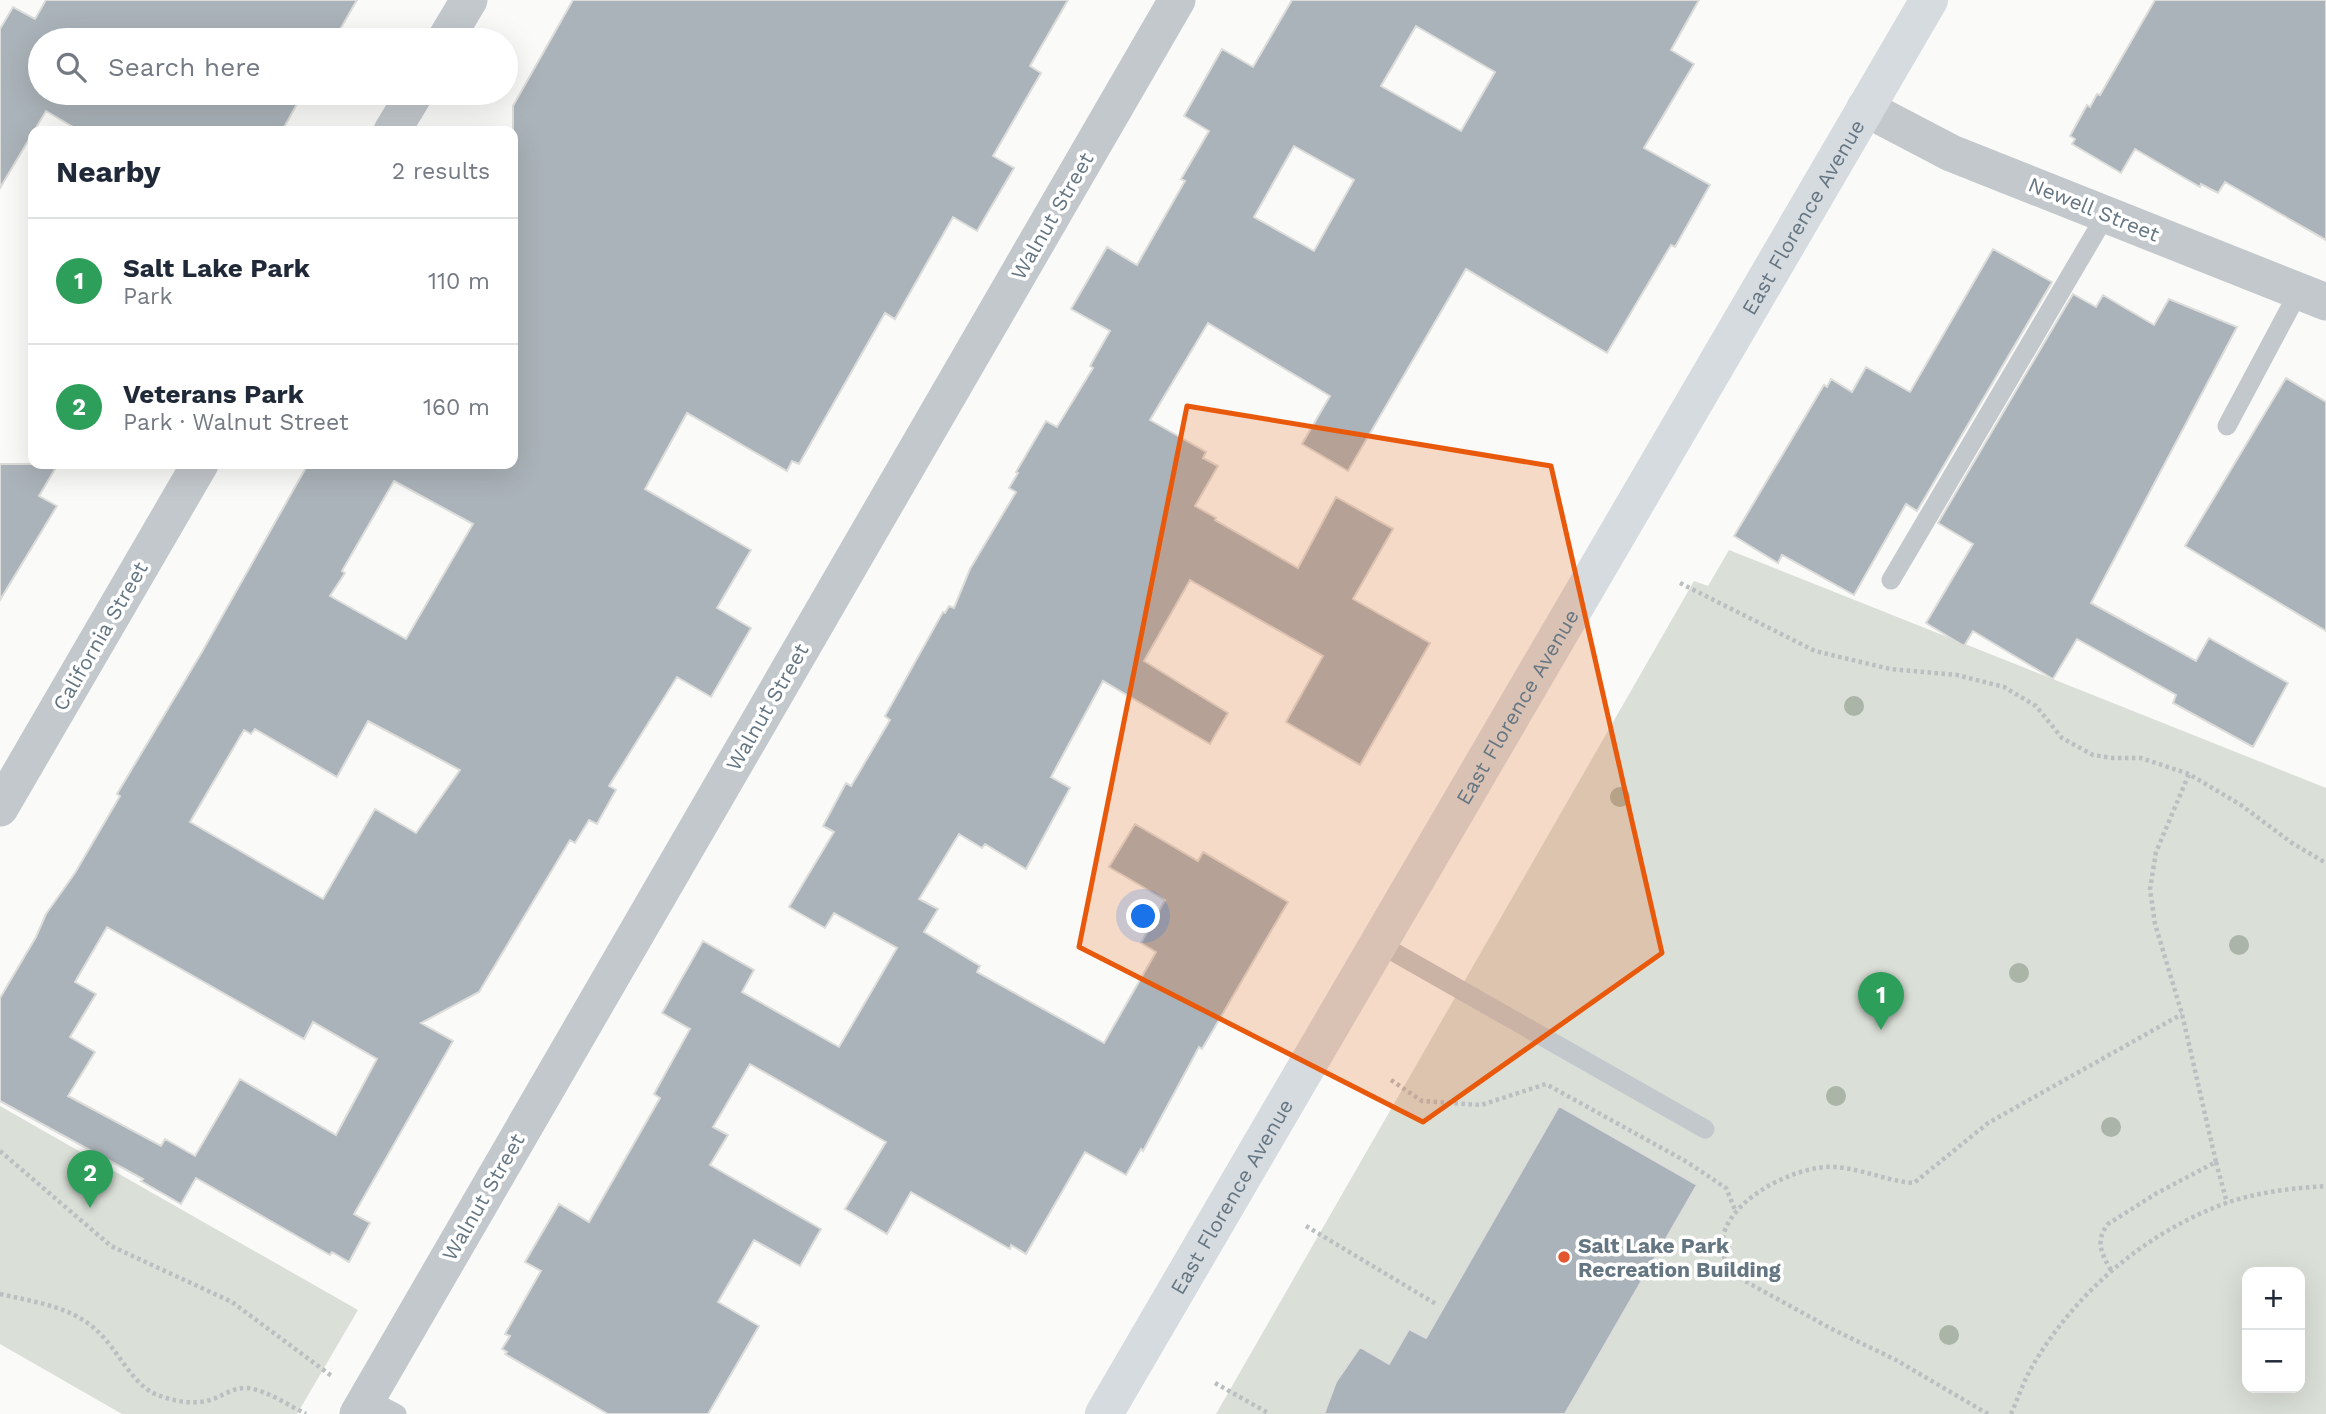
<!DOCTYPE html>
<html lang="en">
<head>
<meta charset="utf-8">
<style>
  :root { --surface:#fff; --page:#f6f6f7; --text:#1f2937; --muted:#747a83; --line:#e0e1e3; --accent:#e4572e }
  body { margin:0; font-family:"Work Sans",sans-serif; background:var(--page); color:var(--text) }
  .controls { position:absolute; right:21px; bottom:21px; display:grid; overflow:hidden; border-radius:14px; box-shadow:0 7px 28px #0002 }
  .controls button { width:63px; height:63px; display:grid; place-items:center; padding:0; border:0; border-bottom:2px solid var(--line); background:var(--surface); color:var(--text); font:35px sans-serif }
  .you { position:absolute; left:1144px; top:917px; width:24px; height:24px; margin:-18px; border:5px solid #fff; border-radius:50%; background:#1a73e8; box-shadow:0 0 0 10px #1a73e833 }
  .badge { display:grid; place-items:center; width:46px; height:46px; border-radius:50%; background:var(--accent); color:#fff; font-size:23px; font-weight:700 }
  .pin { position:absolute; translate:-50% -58px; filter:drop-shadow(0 2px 4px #0008) }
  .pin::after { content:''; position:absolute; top:37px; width:24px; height:21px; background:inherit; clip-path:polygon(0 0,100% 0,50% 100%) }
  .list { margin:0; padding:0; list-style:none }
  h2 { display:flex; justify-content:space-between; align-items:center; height:91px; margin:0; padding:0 28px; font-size:30px }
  h2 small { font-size:23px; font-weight:400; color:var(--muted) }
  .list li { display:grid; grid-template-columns:46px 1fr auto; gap:21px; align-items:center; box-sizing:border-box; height:126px; padding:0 28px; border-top:2px solid var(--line) }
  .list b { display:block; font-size:26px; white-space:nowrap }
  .list p { margin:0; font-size:23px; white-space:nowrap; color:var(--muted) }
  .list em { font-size:23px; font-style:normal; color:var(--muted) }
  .icon { flex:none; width:38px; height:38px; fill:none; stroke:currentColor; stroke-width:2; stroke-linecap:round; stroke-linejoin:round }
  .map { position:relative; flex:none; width:2326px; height:1414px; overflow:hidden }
  .search { position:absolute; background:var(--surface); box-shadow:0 7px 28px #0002; left:28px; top:28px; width:490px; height:77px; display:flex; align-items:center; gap:18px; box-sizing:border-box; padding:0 24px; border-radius:38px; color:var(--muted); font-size:26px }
  .panel { position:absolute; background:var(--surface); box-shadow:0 7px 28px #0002; left:28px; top:126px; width:490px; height:343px; border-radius:14px }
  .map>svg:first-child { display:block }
  .green { fill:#dadfd7; fill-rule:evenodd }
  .building { fill:#aab3b9; stroke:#dcdcda; stroke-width:2; fill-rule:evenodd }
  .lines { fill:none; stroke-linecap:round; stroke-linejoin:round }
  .path { stroke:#bbbfc2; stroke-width:4.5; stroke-dasharray:3.5 3.5; stroke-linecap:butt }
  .service { stroke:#c3c8cc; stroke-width:19 }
  .minor { stroke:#c3c8cc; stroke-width:37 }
  .primary { stroke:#d6dbdf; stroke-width:38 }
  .tree { fill:#aab4a7 }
  .marked { fill:#e8590c; fill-opacity:0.2; stroke:#e8590c; stroke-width:5; stroke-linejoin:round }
  .poi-dot { fill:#e4572e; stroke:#fff; stroke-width:2.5 }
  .labels { text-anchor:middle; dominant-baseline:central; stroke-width:7; stroke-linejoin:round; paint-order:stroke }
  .street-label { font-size:21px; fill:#657683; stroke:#fff }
  .poi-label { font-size:21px; font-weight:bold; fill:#657683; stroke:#fff; text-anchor:start }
</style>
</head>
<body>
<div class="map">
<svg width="2326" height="1414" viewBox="0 0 2326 1414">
  <rect width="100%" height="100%" fill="#fafaf8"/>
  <path class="green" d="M 1729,550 L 2326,788 L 2326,1414 L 1216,1414 L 1694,581 L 1708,586 ZM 2247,1272 L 2300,1272 L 2300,1388 L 2247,1388 Z
    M 0,1106 L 358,1310 L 297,1414 L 122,1414 L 0,1344 Z"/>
  <path class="building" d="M 46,0 L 357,0 L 334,40 L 40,40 L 40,93 L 303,93 L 282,131 L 80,131 L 46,111 L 0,188 L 0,29 L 13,7 L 35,19 Z
    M 573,0 L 1068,0 L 1030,66 L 1041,73 L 993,156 L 1014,168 L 977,231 L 953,217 L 895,319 L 885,313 L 799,464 L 792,461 L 787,471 L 687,413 L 645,489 L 751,550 L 717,608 L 751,628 L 711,697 L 677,677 L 609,786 L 616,790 L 597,824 L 589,820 L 575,843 L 570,840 L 479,992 L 421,1023 L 453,1041 L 354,1214 L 370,1223 L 349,1262 L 332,1252 L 330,1255 L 196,1178 L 181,1204 L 141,1181 L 143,1179 L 0,1101 L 0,998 L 36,937 L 46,914 L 75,873 L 120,796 L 117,794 L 202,652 L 308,464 L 513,464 L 513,106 ZM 394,481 L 473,524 L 406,639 L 330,596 L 345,573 L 342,571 ZM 368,721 L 460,770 L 416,833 L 375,809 L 323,899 L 190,822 L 244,730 L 251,734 L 255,729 L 337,777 ZM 107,927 L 304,1039 L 313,1022 L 377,1059 L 336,1135 L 240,1079 L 195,1156 L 165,1139 L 161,1146 L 68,1096 L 95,1052 L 70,1037 L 96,994 L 75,982 Z
    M 1292,0 L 1699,0 L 1671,50 L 1694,64 L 1644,148 L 1710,185 L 1675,247 L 1671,245 L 1607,353 L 1466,269 L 1348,471 L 1302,444 L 1330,396 L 1208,323 L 1150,420 L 1206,452 L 1203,458 L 1218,466 L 1195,506 L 1216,518 L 1215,520 L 1298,568 L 1336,497 L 1393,529 L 1353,599 L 1430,643 L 1360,765 L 1286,722 L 1323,656 L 1190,580 L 1144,661 L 1228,713 L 1210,744 L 1103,681 L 1051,777 L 1070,788 L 1026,869 L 985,844 L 982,848 L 959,834 L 919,899 L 938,909 L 924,932 L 980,966 L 977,972 L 1104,1043 L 1156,952 L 1141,943 L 1165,900 L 1109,867 L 1135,824 L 1198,861 L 1203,852 L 1288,902 L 1202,1049 L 1199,1047 L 1143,1151 L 1141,1149 L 1126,1175 L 1085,1152 L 1026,1254 L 1011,1245 L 1010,1249 L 911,1192 L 887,1234 L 845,1209 L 886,1142 L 750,1064 L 713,1127 L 728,1135 L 710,1165 L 821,1229 L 800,1266 L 754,1240 L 718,1302 L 759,1326 L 708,1414 L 608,1414 L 505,1354 L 507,1352 L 502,1349 L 510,1336 L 505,1334 L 541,1271 L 525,1262 L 559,1204 L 589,1222 L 660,1098 L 654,1094 L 690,1029 L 662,1013 L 703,941 L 754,970 L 742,992 L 839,1047 L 897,948 L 834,913 L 825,928 L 789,907 L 834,832 L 823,826 L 846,783 L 851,786 L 890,720 L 885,716 L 943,612 L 945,613 L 949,606 L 954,608 L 970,569 L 1016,492 L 1009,488 L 1018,473 L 1016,472 L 1046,421 L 1057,427 L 1093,368 L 1090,366 L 1110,331 L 1071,309 L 1107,247 L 1137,265 L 1185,181 L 1181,179 L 1209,131 L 1184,116 L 1222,49 L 1253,67 ZM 1416,26 L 1495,72 L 1461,131 L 1381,86 ZM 1294,146 L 1354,180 L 1314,251 L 1254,217 Z
    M 2155,0 L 2326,0 L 2326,240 L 2225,182 L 2218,193 L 2201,184 L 2200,187 L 2135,149 L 2121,173 L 2072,144 L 2075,139 L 2070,136 L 2087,105 L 2090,107 L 2097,94 L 2100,95 Z
    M 1993,249 L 2052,282 L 1917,511 L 1906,504 L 1854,595 L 1782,555 L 1778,563 L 1734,536 L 1824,385 L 1827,387 L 1831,379 L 1852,392 L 1866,367 L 1910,392 Z
    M 2073,294 L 2096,307 L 2103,295 L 2154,325 L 2169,299 L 2237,327 L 2091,603 L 2196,661 L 2209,638 L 2288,683 L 2253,747 L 2173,703 L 2176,695 L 2077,639 L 2053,679 L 1973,631 L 1964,646 L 1926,623 L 1973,544 L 1938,523 Z
    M 2286,378 L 2326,402 L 2326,631 L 2185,546 Z
    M 0,464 L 58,464 L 39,496 L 57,506 L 0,600 Z
    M 1559,1106 L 1697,1185 L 1565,1414 L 1324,1414 L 1336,1382 L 1360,1347 L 1389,1364 L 1409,1329 L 1426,1338 Z"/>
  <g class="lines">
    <path class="path" d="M 1680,583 L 1815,651 L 1890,669 L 1957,675 L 2004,687 L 2036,706 L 2062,738 L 2093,755 L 2113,758 L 2141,758 L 2189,774 L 2241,805 L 2292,843 L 2326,863
      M 1391,1080 L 1422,1101 L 1481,1105 L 1546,1084 L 1687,1162 L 1726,1188 L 1735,1210
      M 0,1151 L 111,1246 L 232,1302 L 333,1377
      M 2216,1162 L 2227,1203
      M 1306,1226 L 1436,1304
      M 2111,1270 C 2101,1253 2095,1241 2108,1224 L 2157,1193 L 2216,1162 L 2182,1014 L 2155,924 L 2150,889 L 2156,852 L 2189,774
      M 0,1294 C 39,1303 78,1307 105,1339 C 120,1356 134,1384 155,1394 C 173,1401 194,1406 213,1399 C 224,1395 234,1387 248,1388 C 268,1391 288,1405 306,1414
      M 1215,1383 L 1270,1414
      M 1988,1414 L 1896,1360 L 1830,1328 L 1734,1275 C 1691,1221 1777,1171 1825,1167 C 1854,1165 1884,1181 1914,1183 L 1988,1123 L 2182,1014
      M 2011,1414 C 2018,1398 2024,1380 2033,1365 C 2077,1291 2145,1233 2226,1203 C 2258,1192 2293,1188 2326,1186"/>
    <path class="service" d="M 2227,426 L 2299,291
      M 1891,580 L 2107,213
      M 1378,943 L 1705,1129
      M 367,1398 L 397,1414"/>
    <path class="minor" d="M 445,40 L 469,0
      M 1865,108 L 1951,153 L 2326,302
      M 392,131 L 415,93
      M 0,808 L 200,464
      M 358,1414 L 1177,0"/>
    <path class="primary" id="s1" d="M 1104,1414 L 1929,0"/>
  </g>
  <g class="tree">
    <circle cx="1854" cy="706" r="10"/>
    <circle cx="1620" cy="797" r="10"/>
    <circle cx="2239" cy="945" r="10"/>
    <circle cx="2019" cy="973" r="10"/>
    <circle cx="1836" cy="1096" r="10"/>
    <circle cx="2111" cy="1127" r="10"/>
    <circle cx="1949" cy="1335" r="10"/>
  </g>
  <path class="marked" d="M 1187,406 L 1551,466 L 1662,953 L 1423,1122 L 1079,947 Z"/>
  <circle class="poi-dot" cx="1564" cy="1257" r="7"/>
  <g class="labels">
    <g class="street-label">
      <text transform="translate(2094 209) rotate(22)">Newell Street</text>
      <text transform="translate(1052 216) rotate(-60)">Walnut Street</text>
      <text stroke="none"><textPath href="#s1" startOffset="1386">East Florence Avenue</textPath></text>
      <text transform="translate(100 636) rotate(-60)">California Street</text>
      <text transform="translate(767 707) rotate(-60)">Walnut Street</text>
      <text stroke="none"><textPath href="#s1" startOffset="819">East Florence Avenue</textPath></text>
      <text stroke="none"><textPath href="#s1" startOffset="252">East Florence Avenue</textPath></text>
      <text transform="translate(483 1197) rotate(-60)">Walnut Street</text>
    </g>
    <g class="poi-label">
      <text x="1578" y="1245">Salt Lake Park<tspan x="1578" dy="24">Recreation Building</tspan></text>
    </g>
  </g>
</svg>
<div class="controls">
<button>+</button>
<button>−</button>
</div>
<div class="you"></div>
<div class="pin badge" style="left:1881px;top:1030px;background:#2e9e5b">1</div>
<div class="pin badge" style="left:90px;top:1208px;background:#2e9e5b">2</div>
<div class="search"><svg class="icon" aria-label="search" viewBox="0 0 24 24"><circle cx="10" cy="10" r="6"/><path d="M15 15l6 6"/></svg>Search here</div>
<section class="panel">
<h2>Nearby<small>2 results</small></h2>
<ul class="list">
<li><span class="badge" style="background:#2e9e5b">1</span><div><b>Salt Lake Park</b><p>Park</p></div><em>110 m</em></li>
<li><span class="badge" style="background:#2e9e5b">2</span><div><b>Veterans Park</b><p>Park · Walnut Street</p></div><em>160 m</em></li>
</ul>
</section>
</div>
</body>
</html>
